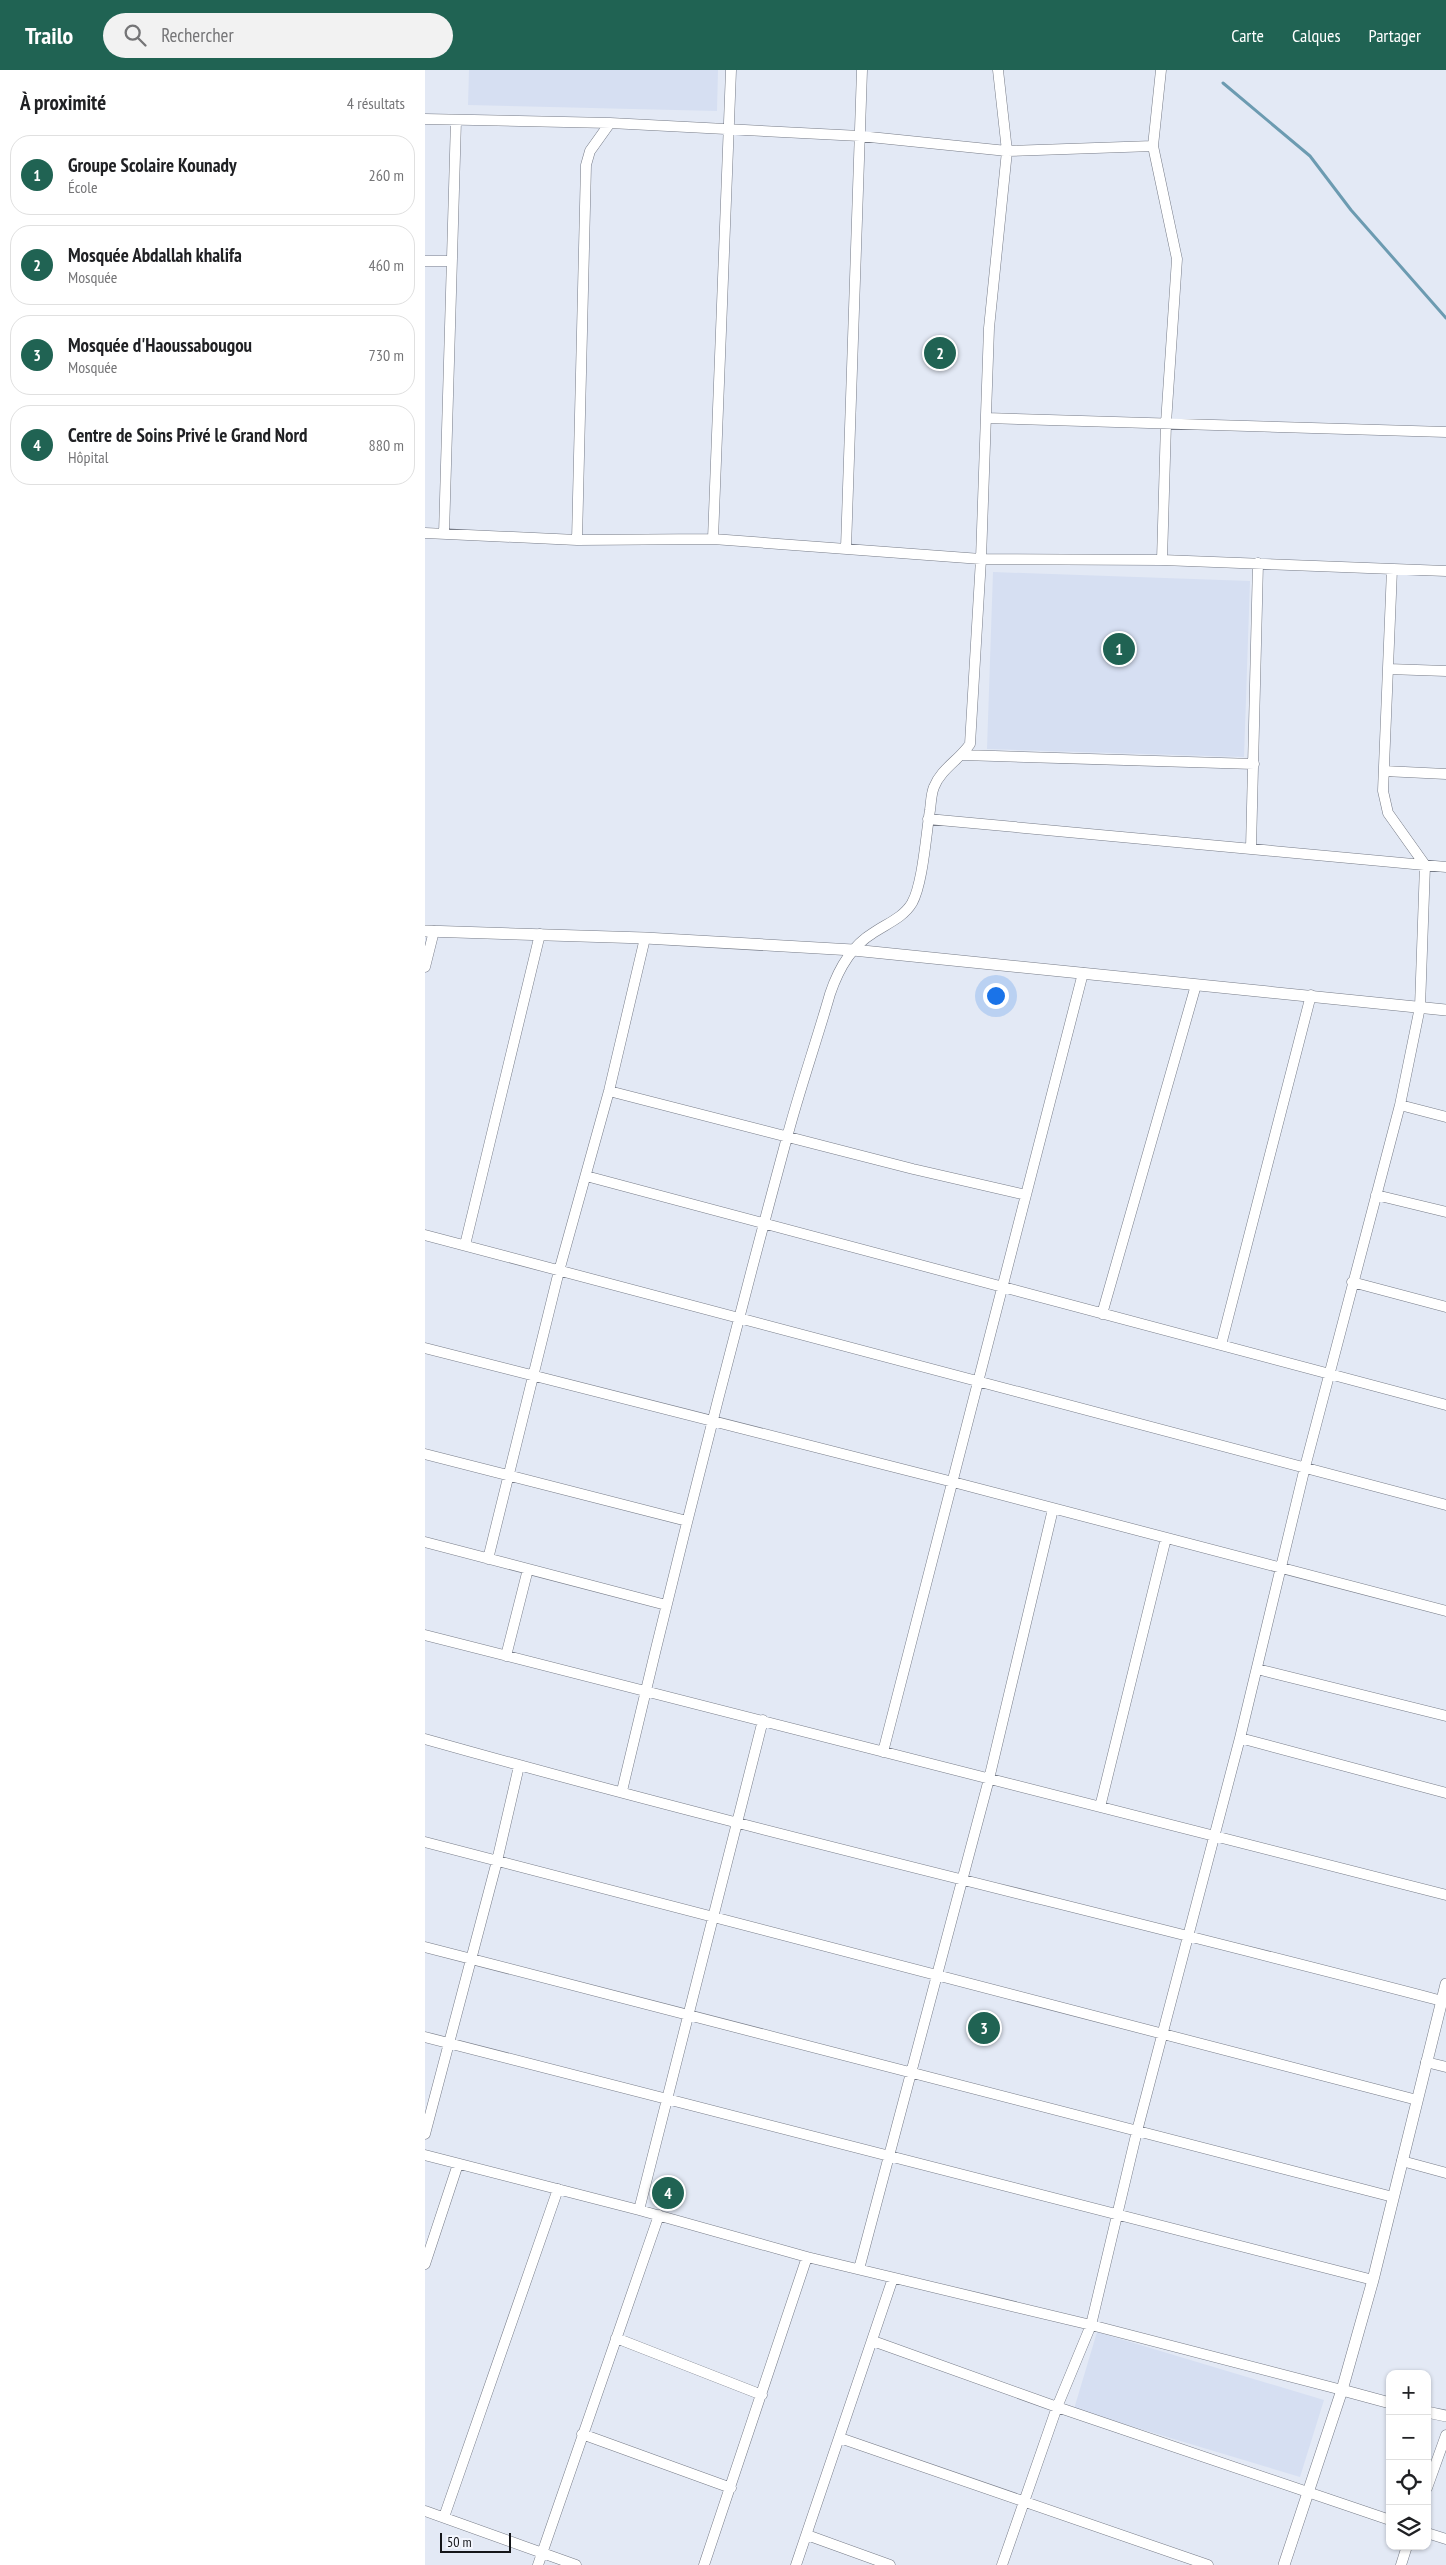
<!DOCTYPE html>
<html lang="fr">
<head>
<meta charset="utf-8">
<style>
  :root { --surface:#fff; --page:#f2f2f2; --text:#202124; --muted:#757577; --line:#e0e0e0; --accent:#206353 }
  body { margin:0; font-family:"PT Sans Narrow",sans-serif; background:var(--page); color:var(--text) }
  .controls { position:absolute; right:15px; bottom:15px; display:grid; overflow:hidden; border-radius:10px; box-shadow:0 1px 4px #0004 }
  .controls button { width:45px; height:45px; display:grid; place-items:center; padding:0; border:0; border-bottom:1px solid var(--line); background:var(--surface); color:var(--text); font:25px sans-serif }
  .scale { position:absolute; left:15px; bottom:12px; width:71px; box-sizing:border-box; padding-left:5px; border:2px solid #14161a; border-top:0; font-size:14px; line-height:18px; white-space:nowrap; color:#14161a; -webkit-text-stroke:4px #f3f6fe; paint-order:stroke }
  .you { position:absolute; left:570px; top:925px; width:18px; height:18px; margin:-12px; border:4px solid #fff; border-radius:50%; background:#1a73e8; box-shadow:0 0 0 8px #1a73e833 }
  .badge { display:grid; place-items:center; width:32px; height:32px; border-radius:50%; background:var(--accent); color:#fff; font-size:16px; font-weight:700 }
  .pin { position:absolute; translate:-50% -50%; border:2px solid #fff; box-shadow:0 1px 5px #0006 }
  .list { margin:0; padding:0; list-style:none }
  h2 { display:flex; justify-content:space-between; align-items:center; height:65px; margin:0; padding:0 20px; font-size:21px }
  h2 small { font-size:16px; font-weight:400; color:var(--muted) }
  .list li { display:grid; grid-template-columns:32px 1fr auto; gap:15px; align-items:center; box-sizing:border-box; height:80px; margin:0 10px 10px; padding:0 10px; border:1px solid var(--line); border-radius:20px }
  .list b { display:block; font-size:19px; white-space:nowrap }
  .list p { margin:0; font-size:16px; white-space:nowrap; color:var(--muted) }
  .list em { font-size:16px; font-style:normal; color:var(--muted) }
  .icon { flex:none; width:28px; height:28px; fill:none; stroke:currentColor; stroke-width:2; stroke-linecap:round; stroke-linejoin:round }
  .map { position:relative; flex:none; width:1021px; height:2495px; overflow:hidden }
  header { display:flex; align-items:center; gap:30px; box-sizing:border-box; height:70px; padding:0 25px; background:var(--accent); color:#fff }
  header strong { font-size:24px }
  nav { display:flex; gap:28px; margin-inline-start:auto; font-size:18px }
  .search { width:350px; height:45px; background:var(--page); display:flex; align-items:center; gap:12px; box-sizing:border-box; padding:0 18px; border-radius:28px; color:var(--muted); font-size:19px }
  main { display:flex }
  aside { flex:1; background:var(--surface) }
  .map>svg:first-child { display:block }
  .built { fill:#d6dff2 }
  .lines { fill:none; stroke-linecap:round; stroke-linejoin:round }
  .stream { stroke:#6c9bb1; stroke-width:3 }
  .minor-casing { stroke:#767b87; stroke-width:11 }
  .tertiary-casing { stroke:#767b87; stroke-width:12 }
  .minor { stroke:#fff; stroke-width:10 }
  .tertiary { stroke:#fff; stroke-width:11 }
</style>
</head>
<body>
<header>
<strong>Trailo</strong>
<div class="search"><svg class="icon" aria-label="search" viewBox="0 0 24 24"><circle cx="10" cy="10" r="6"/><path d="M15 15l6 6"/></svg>Rechercher</div>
<nav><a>Carte</a><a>Calques</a><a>Partager</a></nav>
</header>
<main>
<aside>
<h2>À proximité<small>4 résultats</small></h2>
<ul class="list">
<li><span class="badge">1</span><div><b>Groupe Scolaire Kounady</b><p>École</p></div><em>260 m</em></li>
<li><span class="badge">2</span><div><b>Mosquée Abdallah khalifa</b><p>Mosquée</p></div><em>460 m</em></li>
<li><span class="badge">3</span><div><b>Mosquée d'Haoussabougou</b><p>Mosquée</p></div><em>730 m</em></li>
<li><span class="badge">4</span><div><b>Centre de Soins Privé le Grand Nord</b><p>Hôpital</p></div><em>880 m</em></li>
</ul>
</aside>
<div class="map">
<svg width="1021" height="2495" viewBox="0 0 1021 2495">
  <rect width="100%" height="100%" fill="#e3e9f5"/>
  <path class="built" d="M 44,0 L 293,0 L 292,41 L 43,35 Z
    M 568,502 L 825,511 L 819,687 L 562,679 Z
    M 672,2262 L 899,2330 L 875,2407 L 649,2339 Z"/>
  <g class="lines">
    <path class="stream" d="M 798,13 L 885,86 L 926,140 L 1021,248"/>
    <g class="minor-casing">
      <path id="minor" d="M 736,0 L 728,76 L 752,189 L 741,353 L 737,490
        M 0,49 L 185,53 L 435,66 L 582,81 L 728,76
        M 0,191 L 27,191
        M 561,348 L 1021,362
        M 0,463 L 152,470 L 288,469 L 556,489 L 737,490 L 1021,501
        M 19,464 L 31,50
        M 288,469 L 306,0
        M 152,470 L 161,95 L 165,81 L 185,53
        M 421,478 L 437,0
        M 963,599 L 1021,601
        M 538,685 L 829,694
        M 959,701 L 1021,704
        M 503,749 L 1021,797
        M 826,778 L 833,493
        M 0,897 L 9,861
        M 184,1021 L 488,1099 L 601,1125
        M 975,1035 L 1021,1047
        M 161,1106 L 1021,1335
        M 951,1125 L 1021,1142
        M 0,1165 L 1021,1435
        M 40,1175 L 115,864
        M 927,1212 L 1021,1237
        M 677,1244 L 771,915
        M 796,1275 L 886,925
        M 0,1278 L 528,1412 L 1021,1541
        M 0,1384 L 262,1451
        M 0,1472 L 241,1535
        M 63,1489 L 134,1201 L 184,1021 L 220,868
        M 0,1565 L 1021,1825
        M 81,1586 L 103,1499
        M 832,1599 L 1021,1646
        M 815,1668 L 1021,1723
        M 0,1669 C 337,1764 678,1842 1017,1931
        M 458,1682 L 658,903
        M 197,1721 C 248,1504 303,1286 361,1071 C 374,1021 391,973 405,924 C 413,900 425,877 448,863 C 461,854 478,848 487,833 C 498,813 501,764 505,740 C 506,733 506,724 509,717 C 516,699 534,690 545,674 L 556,489 L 564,258 L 582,81 L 573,0
        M 675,1737 L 741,1468
        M 0,1772 L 992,2030
        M 0,1877 L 968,2127
        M 0,1967 L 948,2210
        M 1001,1992 L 1021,1997
        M 0,2064 L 72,1791 L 94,1696
        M 0,2085 L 214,2140 L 382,2187 L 666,2255 L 917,2320
        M 977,2091 L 1021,2103
        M 214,2140 L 338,1650
        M 0,2194 L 33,2094
        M 434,2199 L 564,1709 L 628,1439
        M 191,2268 L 337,2325
        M 448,2271 L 632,2337 L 965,2450
        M 157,2364 L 306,2418
        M 415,2368 L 783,2495
        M 1002,2418 L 1021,2365
        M 0,2441 L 151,2495
        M 19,2447 L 133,2119
        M 1002,2463 L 1021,2469
        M 382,2465 L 465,2495
        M 113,2495 L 234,2145
        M 279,2495 L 382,2187
        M 371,2495 L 468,2208
        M 577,2495 L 632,2337 L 666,2255 L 712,2061 L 815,1668 L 880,1397 L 975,1035 L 995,937 L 1000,795 L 963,743 L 958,721 L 967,499
        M 976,2495 L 982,2476"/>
    </g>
    <g class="tertiary-casing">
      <path id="tertiary" d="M 0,861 L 220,868 L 428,880 L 1021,940
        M 917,2320 L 965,2333
        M 1002,2342 L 1021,2346
        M 859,2495 L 917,2320 L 948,2210 L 1021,1914"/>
    </g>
    <use href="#minor" class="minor"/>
    <use href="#tertiary" class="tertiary"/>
  </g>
</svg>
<div class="controls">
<button>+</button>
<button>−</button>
<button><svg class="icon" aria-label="locate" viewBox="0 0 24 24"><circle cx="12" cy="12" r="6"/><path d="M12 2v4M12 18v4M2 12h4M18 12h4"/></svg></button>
<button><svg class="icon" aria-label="layers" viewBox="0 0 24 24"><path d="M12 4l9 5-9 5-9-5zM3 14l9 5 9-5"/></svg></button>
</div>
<div class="scale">50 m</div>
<div class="you"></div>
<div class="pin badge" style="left:694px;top:579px">1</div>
<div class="pin badge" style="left:515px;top:283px">2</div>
<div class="pin badge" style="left:559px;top:1958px">3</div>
<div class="pin badge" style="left:243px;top:2123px">4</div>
</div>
</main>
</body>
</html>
